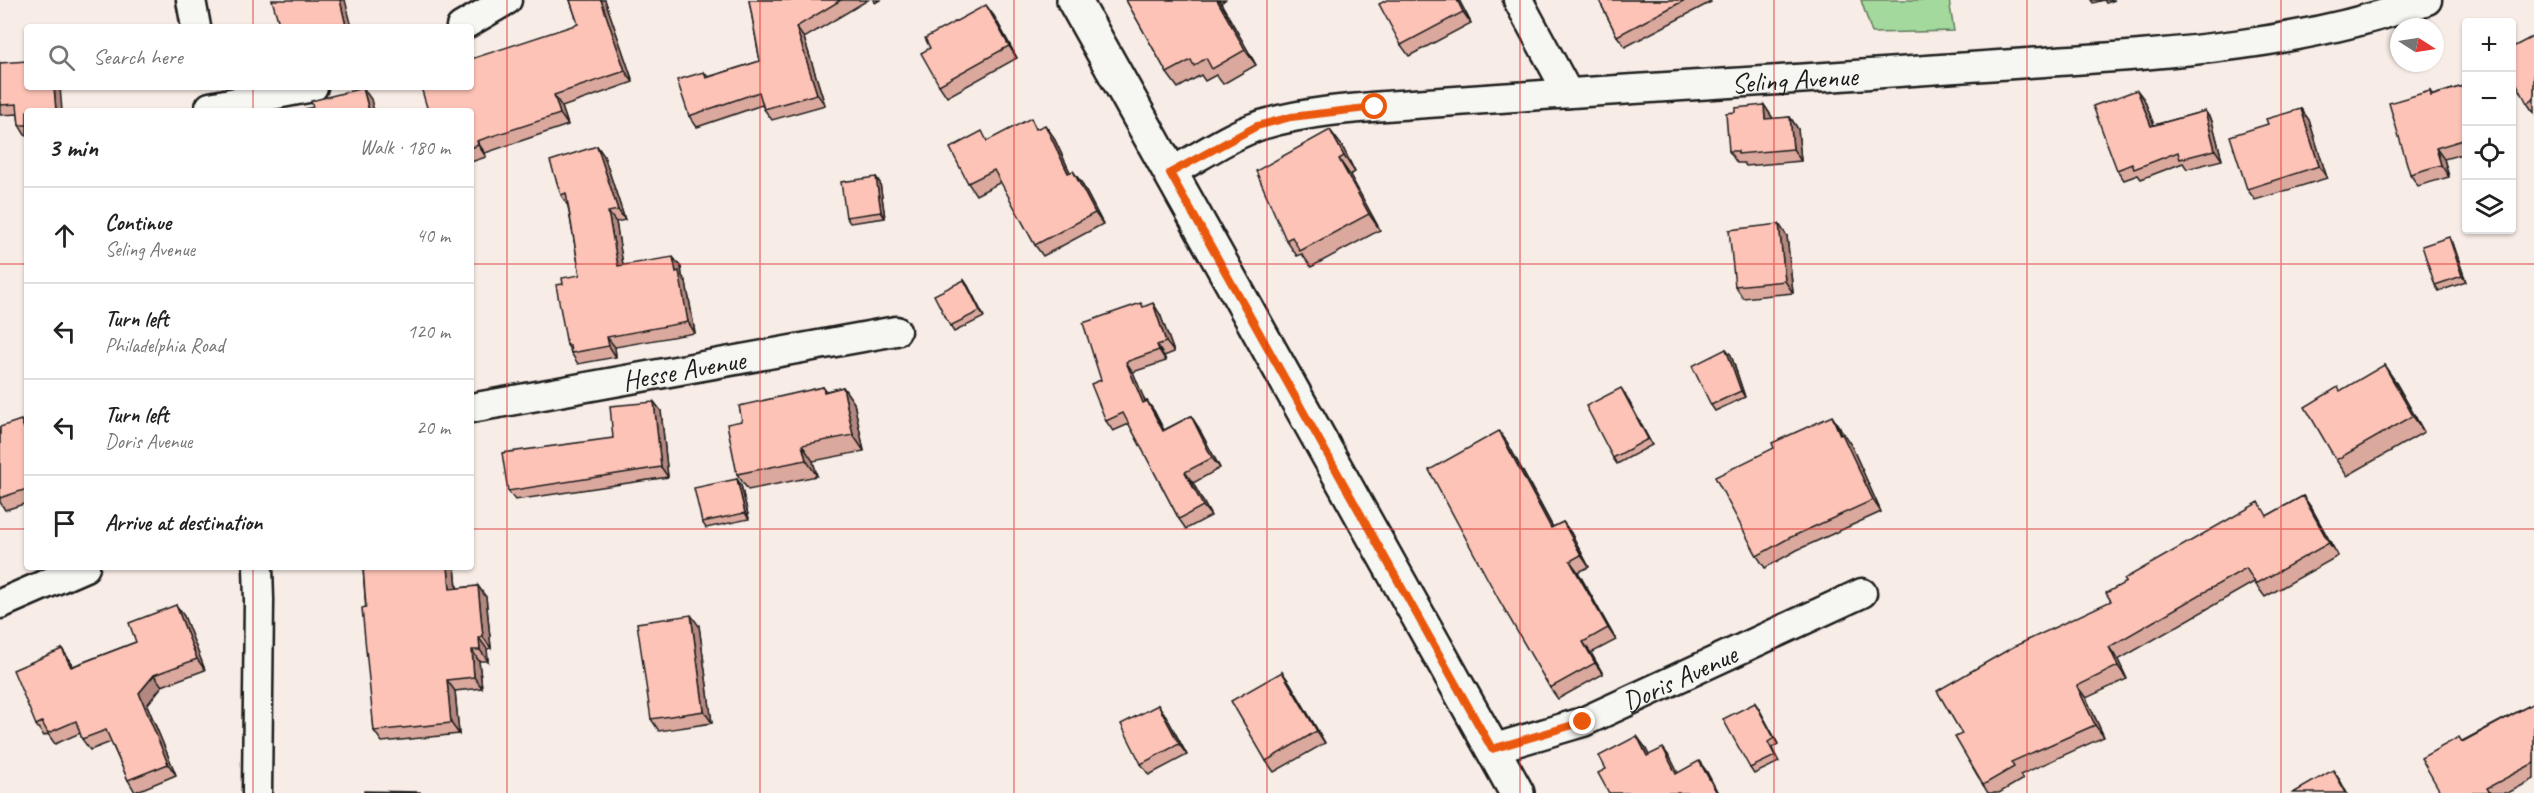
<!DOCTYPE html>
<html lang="en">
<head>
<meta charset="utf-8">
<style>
  body { margin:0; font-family:Caveat,sans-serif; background:#f2f2f2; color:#222 }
  .controls { position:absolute; right:18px; top:18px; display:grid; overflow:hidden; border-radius:6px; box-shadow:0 2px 4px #0004 }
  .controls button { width:54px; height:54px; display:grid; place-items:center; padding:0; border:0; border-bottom:2px solid #e0e0e0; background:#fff; color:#222; font:30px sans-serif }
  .compass { position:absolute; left:2390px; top:18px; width:54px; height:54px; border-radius:50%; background:#fff; box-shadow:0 2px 4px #0004; rotate:102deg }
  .stop { position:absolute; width:18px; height:18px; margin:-14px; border:4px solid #ea580c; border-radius:50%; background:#fff }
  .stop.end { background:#ea580c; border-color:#fff; box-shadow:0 2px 6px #0008 }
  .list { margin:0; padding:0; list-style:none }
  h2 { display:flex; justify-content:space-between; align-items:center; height:78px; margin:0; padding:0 24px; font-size:26px }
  h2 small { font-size:20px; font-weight:400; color:#767676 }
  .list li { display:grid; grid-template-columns:39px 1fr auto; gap:18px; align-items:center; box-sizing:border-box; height:96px; padding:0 24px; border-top:2px solid #e0e0e0 }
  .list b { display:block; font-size:22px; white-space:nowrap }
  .list p { margin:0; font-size:20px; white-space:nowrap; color:#767676 }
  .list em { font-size:20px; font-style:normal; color:#767676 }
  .icon { flex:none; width:33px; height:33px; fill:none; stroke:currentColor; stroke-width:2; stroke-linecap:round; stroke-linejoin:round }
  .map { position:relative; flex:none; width:2534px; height:793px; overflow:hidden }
  .search { position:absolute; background:#fff; box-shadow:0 2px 4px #0004; left:24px; top:24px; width:450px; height:66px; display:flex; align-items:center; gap:15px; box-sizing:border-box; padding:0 21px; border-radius:6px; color:#767676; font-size:22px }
  .panel { position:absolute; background:#fff; box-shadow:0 2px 4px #0004; left:24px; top:108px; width:450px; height:462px; border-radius:6px }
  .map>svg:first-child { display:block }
</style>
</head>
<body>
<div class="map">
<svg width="2534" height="793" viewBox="0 0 2534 793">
  <rect width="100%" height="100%" fill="#f8ece6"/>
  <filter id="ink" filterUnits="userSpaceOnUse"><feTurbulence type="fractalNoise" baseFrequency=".0167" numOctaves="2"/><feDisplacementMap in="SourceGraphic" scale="12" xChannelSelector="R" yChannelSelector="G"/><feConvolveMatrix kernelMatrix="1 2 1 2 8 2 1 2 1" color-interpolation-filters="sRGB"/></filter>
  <g filter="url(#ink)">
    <!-- green -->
    <path fill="#a3d99d" stroke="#607a5c" stroke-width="1.5" d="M 1861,0 L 1949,0 L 1954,31 L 1872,33 Z"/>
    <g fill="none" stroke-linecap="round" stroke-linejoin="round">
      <defs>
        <g id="street">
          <path d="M 191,0 L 196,27"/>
          <path d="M 1518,0 L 1568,93"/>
          <path d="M 461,27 L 507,0"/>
          <path d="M 210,107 L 313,87"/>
          <path id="s1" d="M 1170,173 C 1199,157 1229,136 1261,125 C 1310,110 1362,108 1413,104 C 1471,100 1528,96 1586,92 C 1733,83 1881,74 2028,63 C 2163,54 2298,47 2427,0"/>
          <path id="s2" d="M 471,408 L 896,331"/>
          <path d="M 0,604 L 85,567"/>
          <path id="s3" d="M 1492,749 L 1583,722 L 1862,593"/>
          <path d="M 257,793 L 259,600 L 258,567"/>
        </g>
        <path id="secondary" d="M 1074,0 L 1517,793"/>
      </defs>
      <!-- street casing -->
      <use href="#street" stroke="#1c1c1c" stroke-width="33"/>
      <!-- secondary casing -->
      <use href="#secondary" stroke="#1c1c1c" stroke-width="38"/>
      <!-- street -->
      <use href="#street" stroke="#f6f6f2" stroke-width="28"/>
      <!-- secondary -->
      <use href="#secondary" stroke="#f6f6f2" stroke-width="33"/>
    </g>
    <!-- wall -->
    <g fill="#daa89d" stroke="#1c1c1c" stroke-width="1.5">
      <path d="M 570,0 L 605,0 L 633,82 L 562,107 L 568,125 L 485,153 L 486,157 L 471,162 L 471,111 L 578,24 Z"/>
      <path d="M 749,0 L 868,0 L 804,38 L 825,105 L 772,120 L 764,109 L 762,105 L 697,127 L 689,116 L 704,72 L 708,77 L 760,61 Z"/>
      <path d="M 873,0 L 880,0 L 875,3 Z"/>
      <path d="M 1126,0 L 1225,0 L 1221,3 L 1256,65 L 1223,84 L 1216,75 L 1205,81 L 1201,75 L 1178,88 L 1167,73 Z"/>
      <path d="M 1459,0 L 1471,23 L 1409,56 L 1401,45 Z"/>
      <path d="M 1599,0 L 1709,0 L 1711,2 L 1625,47 L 1617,36 Z"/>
      <path d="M 2091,0 L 2115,0 L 2106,3 L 2104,0 L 2093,3 Z"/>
      <path d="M 994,16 L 1017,58 L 947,97 L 939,85 Z"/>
      <path d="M 2534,36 L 2534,113 L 2527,103 Z"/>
      <path d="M 0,63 L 27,111 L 27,135 L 25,135 L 19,125 L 18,114 L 0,115 Z"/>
      <path d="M 2466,85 L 2466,153 L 2444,159 L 2449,177 L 2418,186 L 2410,174 L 2430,91 L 2433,95 Z"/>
      <path d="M 2144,99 L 2154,125 L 2205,111 L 2212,121 L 2222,160 L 2187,169 L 2183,163 L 2141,179 L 2138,175 L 2124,180 L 2117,170 Z"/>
      <path d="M 1764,105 L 1772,117 L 1772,119 L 1790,117 L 1798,129 L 1801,161 L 1746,166 L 1744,163 L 1737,163 L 1729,151 L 1735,112 Z"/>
      <path d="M 2301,109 L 2309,120 L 2327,178 L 2255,200 L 2247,189 L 2268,124 Z"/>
      <path d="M 1038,128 L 1053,136 L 1070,172 L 1081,182 L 1103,224 L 1043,256 L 1035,245 L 1001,182 L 976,195 L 968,183 L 988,141 Z"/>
      <path d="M 597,146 L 604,156 L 625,220 L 616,222 L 623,265 L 681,267 L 682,276 L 686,282 L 695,333 L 615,347 L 616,357 L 578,364 L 571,353 L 570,350 L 567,345 L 563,284 L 580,275 L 568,206 L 561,195 Z"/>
      <path d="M 1342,146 L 1355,172 L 1350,175 L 1380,230 L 1311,267 L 1302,254 L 1297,256 L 1286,240 Z"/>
      <path d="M 876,177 L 880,183 L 885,218 L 850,223 L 846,217 Z"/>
      <path d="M 1787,236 L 1793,293 L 1743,298 L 1735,286 Z"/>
      <path d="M 2453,243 L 2466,282 L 2439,291 L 2435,285 Z"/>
      <path d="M 964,280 L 968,286 L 984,317 L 954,332 L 950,326 Z"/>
      <path d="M 1144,307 L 1160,314 L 1174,352 L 1164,356 L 1166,361 L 1133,372 L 1145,402 L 1147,401 L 1154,411 L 1164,430 L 1191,416 L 1198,427 L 1220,468 L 1193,483 L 1211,516 L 1186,529 L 1179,519 L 1129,424 L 1113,431 L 1106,421 L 1101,380 Z"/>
      <path d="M 1726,349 L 1731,355 L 1745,397 L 1715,411 L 1711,405 Z"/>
      <path d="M 2384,365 L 2395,381 L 2424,432 L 2347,476 L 2336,460 Z"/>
      <path d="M 823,387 L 826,391 L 843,387 L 854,403 L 864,451 L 813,461 L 817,476 L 748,490 L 737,474 L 742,421 Z"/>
      <path d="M 1625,394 L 1652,445 L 1617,464 L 1613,458 Z"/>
      <path d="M 654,402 L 661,411 L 668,477 L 515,500 L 508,491 L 613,438 Z"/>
      <path d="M 0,427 L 27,428 L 27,503 L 5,510 L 0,502 Z"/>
      <path d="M 1840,427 L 1843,435 L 1851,445 L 1881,512 L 1797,550 L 1765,568 L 1757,556 Z"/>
      <path d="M 1507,442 L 1553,527 L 1563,522 L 1571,533 L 1589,567 L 1578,572 L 1616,640 L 1591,653 L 1603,674 L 1558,699 L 1550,688 Z"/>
      <path d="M 737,479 L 741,485 L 749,519 L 706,528 L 702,522 Z"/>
      <path d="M 2303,496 L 2312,509 L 2338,556 L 2265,597 L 2254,582 L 2118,660 L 2127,679 L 2086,698 L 2104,737 L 2020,775 L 2023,779 L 1999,793 L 1988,793 L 1983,785 L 1962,734 L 2111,601 Z"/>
      <path d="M 363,567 L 455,567 L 457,588 L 478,586 L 486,597 L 491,648 L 487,649 L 488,661 L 479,661 L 482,688 L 455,691 L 459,734 L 382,742 L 374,731 Z"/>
      <path d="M 176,605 L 184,616 L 205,670 L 162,686 L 147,705 L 176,775 L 135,792 L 128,780 L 111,742 L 90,750 L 82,739 L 80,733 L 55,744 L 48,734 L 44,736 L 36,725 L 62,649 L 70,661 L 73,666 L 136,642 Z"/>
      <path d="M 699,626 L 712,723 L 659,731 L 651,719 Z"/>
      <path d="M 1282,672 L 1290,683 L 1325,743 L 1274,772 L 1266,761 Z"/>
      <path d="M 1755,703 L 1759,709 L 1778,744 L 1772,748 L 1779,762 L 1754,774 L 1750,768 Z"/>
      <path d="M 2534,703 L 2534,779 L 2508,793 L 2441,793 L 2462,741 Z"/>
      <path d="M 1158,705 L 1166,716 L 1187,755 L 1149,775 L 1141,764 Z"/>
    </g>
    <!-- shaded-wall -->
    <g fill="#b28880" stroke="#1c1c1c" stroke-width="1.5">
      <path d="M 340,0 L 345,0 L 352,27 L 347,27 L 346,26 Z"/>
      <path d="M 601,0 L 605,0 L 633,82 L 625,71 Z"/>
      <path d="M 1217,0 L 1219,0 L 1256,65 L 1245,50 Z"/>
      <path d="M 1457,0 L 1459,0 L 1471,23 L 1463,12 Z"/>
      <path d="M 986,5 L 994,16 L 1017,58 L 1009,46 Z"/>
      <path d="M 796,27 L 804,38 L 825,105 L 817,94 Z"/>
      <path d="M 54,87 L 60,87 L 62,111 L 56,111 Z"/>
      <path d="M 363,88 L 371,99 L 374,111 L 369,111 Z"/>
      <path d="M 2137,90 L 2144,99 L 2158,136 L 2151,126 Z"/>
      <path d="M 554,95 L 562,107 L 568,125 L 560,114 Z"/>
      <path d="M 1764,105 L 1772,117 L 1773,131 L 1765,119 Z"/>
      <path d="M 2301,109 L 2309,120 L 2327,178 L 2319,166 Z"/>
      <path d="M 2205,111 L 2212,121 L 2222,160 L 2215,150 Z"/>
      <path d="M 1790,117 L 1798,129 L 1801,161 L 1793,149 Z"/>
      <path d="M 1045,125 L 1053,136 L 1076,185 L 1068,173 Z"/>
      <path d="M 1330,130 L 1342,146 L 1355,172 L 1344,156 Z"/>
      <path d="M 477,141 L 485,153 L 486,157 L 478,145 Z"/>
      <path d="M 597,146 L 604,156 L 625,220 L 618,210 Z"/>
      <path d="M 2436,148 L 2444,159 L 2449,177 L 2441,165 Z"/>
      <path d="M 1339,159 L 1350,175 L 1380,230 L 1369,214 Z"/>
      <path d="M 1073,171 L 1081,182 L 1103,224 L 1095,213 Z"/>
      <path d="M 876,177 L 880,183 L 885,218 L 881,212 Z"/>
      <path d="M 608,212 L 616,222 L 625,277 L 618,266 Z"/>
      <path d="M 1779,224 L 1787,236 L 1793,293 L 1785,281 Z"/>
      <path d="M 2449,237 L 2453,243 L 2466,282 L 2462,276 Z"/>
      <path d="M 673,257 L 681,267 L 682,276 L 686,282 L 695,333 L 688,322 L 676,272 Z"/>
      <path d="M 964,280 L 968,286 L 984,317 L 980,311 Z"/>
      <path d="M 1153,303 L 1160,314 L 1174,352 L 1166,342 Z"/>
      <path d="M 607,337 L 615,347 L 616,357 L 609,346 Z"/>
      <path d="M 1157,345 L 1164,356 L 1166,361 L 1159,350 Z"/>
      <path d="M 1726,349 L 1731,355 L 1745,397 L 1741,391 Z"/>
      <path d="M 1126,362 L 1133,372 L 1150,413 L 1143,403 Z"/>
      <path d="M 2384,365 L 2395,381 L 2424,432 L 2413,416 Z"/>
      <path d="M 843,387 L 854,403 L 864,451 L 853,435 Z"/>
      <path d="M 1621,388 L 1625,394 L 1652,445 L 1648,439 Z"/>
      <path d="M 1147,401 L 1154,411 L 1170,442 L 1163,431 Z"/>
      <path d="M 654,402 L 661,411 L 668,477 L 661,467 Z"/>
      <path d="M 1191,416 L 1198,427 L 1220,468 L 1212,458 Z"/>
      <path d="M 1832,416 L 1851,445 L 1881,512 L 1873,500 Z"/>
      <path d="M 21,420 L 27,428 L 27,436 L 26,434 Z"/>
      <path d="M 1499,431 L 1507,442 L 1559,539 L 1551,528 Z"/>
      <path d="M 802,445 L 813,461 L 817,476 L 806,460 Z"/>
      <path d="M 1185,472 L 1193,483 L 1211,516 L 1203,506 Z"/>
      <path d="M 737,479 L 741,485 L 749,519 L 745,513 Z"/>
      <path d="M 2303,496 L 2312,509 L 2338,556 L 2329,543 Z"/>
      <path d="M 1563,522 L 1571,533 L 1589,567 L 1581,555 Z"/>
      <path d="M 1570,561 L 1578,572 L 1616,640 L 1608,628 Z"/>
      <path d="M 448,567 L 455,567 L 458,600 L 450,589 Z"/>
      <path d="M 478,586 L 486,597 L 491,648 L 483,637 Z"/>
      <path d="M 176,605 L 184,616 L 205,670 L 197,659 Z"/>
      <path d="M 691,615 L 699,626 L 712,723 L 704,711 Z"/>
      <path d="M 479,638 L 487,649 L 488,661 L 480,650 Z"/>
      <path d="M 1583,642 L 1591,653 L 1603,674 L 1595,663 Z"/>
      <path d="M 2109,647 L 2118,660 L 2127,679 L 2118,666 Z"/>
      <path d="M 62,649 L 70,661 L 78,679 L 71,667 Z"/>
      <path d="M 472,650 L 479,661 L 482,688 L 474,677 Z"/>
      <path d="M 1282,672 L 1290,683 L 1325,743 L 1317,731 Z"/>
      <path d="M 154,675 L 162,686 L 147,705 L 176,775 L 168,764 L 139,693 Z"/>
      <path d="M 447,680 L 455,691 L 459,734 L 451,723 Z"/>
      <path d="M 2077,686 L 2086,698 L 2104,737 L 2095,725 Z"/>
      <path d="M 1755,703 L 1759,709 L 1778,744 L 1774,738 Z"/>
      <path d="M 1158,705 L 1166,716 L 1187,755 L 1179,744 Z"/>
      <path d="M 1637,736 L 1645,747 L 1655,767 L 1647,756 Z"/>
      <path d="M 1663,748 L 1671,759 L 1684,785 L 1676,774 Z"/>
      <path d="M 1699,761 L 1707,772 L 1718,793 L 1717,793 Z"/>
      <path d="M 2333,770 L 2341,782 L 2347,793 L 2346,793 Z"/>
    </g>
    <!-- building -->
    <g fill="#fec3b7" stroke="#1c1c1c" stroke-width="1.5">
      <path d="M 272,0 L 340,0 L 346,26 L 343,27 L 280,27 Z"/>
      <path d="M 570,0 L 601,0 L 625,71 L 554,95 L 560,114 L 477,141 L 478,145 L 471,148 L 471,111 L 428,111 L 421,87 L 471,87 L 471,59 L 578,24 Z"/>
      <path d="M 749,0 L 841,0 L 796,27 L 817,94 L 764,109 L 759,92 L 689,116 L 677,80 L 704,72 L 706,78 L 760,61 Z"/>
      <path d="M 1126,0 L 1217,0 L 1245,50 L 1212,69 L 1206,58 L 1194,66 L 1191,60 L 1167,73 Z"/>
      <path d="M 1387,0 L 1457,0 L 1463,12 L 1401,45 L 1379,4 Z"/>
      <path d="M 1599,0 L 1685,0 L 1617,36 Z"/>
      <path d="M 986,5 L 1009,46 L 939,85 L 921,53 L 930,48 L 925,38 Z"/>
      <path d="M 2534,36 L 2534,99 L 2527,103 L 2511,73 L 2511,48 Z"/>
      <path d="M 27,61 L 27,87 L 54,87 L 56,111 L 27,111 L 27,125 L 19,125 L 17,104 L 0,105 L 0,63 Z"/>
      <path d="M 2466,85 L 2466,139 L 2436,148 L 2441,165 L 2410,174 L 2389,103 L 2430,91 L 2431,96 Z"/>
      <path d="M 363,88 L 369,111 L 306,111 L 305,109 L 313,107 L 311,101 Z"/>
      <path d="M 2137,90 L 2151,126 L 2205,111 L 2215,150 L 2180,159 L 2178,152 L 2134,169 L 2132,164 L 2117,170 L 2093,106 Z"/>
      <path d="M 1764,105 L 1765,119 L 1790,117 L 1793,149 L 1738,154 L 1738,151 L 1729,151 L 1726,113 L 1735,112 L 1735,108 Z"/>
      <path d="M 2301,109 L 2319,166 L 2247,189 L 2230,136 L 2268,124 L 2266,119 Z"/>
      <path d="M 1031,118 L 1036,129 L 1045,125 L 1068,173 L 1073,171 L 1095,213 L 1035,245 L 994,170 L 968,183 L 950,148 L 982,131 L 987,141 Z"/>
      <path d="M 1330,130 L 1344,156 L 1339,159 L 1369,214 L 1300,251 L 1292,237 L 1286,240 L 1256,171 Z"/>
      <path d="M 597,146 L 618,210 L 608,212 L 618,266 L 673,257 L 676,272 L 679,271 L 688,322 L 607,337 L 609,346 L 571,353 L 570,345 L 567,345 L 556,285 L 563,284 L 562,278 L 580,275 L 566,193 L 561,195 L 550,161 Z"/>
      <path d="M 876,177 L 881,212 L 846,217 L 841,182 Z"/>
      <path d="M 1779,224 L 1785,281 L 1735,286 L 1729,230 Z"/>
      <path d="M 2449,237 L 2462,276 L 2435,285 L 2422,246 Z"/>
      <path d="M 964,280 L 980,311 L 950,326 L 934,295 Z"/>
      <path d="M 1141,303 L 1143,307 L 1153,303 L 1166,342 L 1157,345 L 1159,350 L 1126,362 L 1143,403 L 1147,401 L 1163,431 L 1191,416 L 1212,458 L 1185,472 L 1203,506 L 1179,519 L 1123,413 L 1106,421 L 1091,384 L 1101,380 L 1083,323 Z"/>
      <path d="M 1726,349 L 1741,391 L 1711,405 L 1692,366 Z"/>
      <path d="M 2384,365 L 2413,416 L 2336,460 L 2305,407 L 2338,387 L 2340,391 Z"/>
      <path d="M 823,387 L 824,392 L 843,387 L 853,435 L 802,445 L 806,460 L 737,474 L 727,424 L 742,421 L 739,406 Z"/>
      <path d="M 1621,388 L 1648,439 L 1613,458 L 1586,406 Z"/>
      <path d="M 654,402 L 661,467 L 508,491 L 502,453 L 613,438 L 610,406 Z"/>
      <path d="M 1832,416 L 1840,435 L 1842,434 L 1873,500 L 1789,538 L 1757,556 L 1715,477 L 1774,448 L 1772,443 Z"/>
      <path d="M 21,420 L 26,434 L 27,434 L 27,489 L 0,498 L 0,427 Z"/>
      <path d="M 1499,431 L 1551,528 L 1563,522 L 1581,555 L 1570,561 L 1608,628 L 1583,642 L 1595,663 L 1550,688 L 1499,600 L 1429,470 Z"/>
      <path d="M 737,479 L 745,513 L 702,522 L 694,488 Z"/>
      <path d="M 2303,496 L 2329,543 L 2256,584 L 2246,568 L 2109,647 L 2118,666 L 2077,686 L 2095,725 L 2011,762 L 2014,767 L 1983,785 L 1955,737 L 1962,734 L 1937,691 L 2013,647 L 2111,601 L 2106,593 L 2126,582 L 2124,579 L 2259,502 L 2267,516 Z"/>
      <path d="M 363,567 L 448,567 L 450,589 L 478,586 L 483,637 L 479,638 L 480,650 L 472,650 L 474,677 L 447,680 L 451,723 L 374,731 L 362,608 L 366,607 Z"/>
      <path d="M 176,605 L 197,659 L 154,675 L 139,693 L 168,764 L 128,780 L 106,730 L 82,739 L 76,721 L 48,733 L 42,722 L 36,725 L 13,670 L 62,649 L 71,667 L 136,642 L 129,623 Z"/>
      <path d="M 691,615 L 704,711 L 651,719 L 637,623 Z"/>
      <path d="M 1282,672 L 1317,731 L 1266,761 L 1231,701 Z"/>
      <path d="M 1755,703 L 1774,738 L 1768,742 L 1775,756 L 1750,768 L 1723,719 Z"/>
      <path d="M 2534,703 L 2534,763 L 2487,788 L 2490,793 L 2441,793 L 2421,758 L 2459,737 L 2462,742 Z"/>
      <path d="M 1158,705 L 1179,744 L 1141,764 L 1121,724 Z"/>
      <path d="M 1637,736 L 1647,756 L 1663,748 L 1676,774 L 1699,761 L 1717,793 L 1609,793 L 1598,773 L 1606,769 L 1599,756 Z"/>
      <path d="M 2333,770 L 2346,793 L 2293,793 Z"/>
      <path d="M 364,791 L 420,792 L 420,793 L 364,793 Z"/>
    </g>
  </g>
  <g fill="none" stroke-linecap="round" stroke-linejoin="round" filter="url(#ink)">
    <!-- route -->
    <path stroke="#ea580c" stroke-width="8" d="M 1375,107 L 1291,117 L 1257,126 L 1170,173 L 1492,749 L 1583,722"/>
  </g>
  <!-- grid -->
  <path fill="none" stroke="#d62828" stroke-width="1.5" stroke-opacity="0.55" d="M 253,0 L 253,27M 507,0 L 507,793M 760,0 L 760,793M 1014,0 L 1014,793M 1267,0 L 1267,793M 1520,0 L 1520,793M 1774,0 L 1774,793M 2027,0 L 2027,793M 2281,0 L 2281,793M 253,87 L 253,111M 0,264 L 27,264M 471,264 L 2534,264M 0,529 L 27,529M 471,529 L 2534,529M 253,567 L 253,793"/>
  <g text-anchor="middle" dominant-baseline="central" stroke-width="4.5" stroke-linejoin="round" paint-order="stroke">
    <!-- street labels -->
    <g font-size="28" fill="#1c1c1c" stroke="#f6f6f2">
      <text stroke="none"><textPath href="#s1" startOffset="639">Seling Avenue</textPath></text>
      <text stroke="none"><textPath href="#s2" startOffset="216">Hesse Avenue</textPath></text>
      <text stroke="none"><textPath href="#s3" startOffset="201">Doris Avenue</textPath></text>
    </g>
  </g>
</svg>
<div class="controls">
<button>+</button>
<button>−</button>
<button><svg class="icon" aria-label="locate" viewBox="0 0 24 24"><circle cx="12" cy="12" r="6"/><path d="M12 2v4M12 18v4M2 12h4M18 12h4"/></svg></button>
<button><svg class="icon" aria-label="layers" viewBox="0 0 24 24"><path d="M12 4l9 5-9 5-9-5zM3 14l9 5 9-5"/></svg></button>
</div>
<svg class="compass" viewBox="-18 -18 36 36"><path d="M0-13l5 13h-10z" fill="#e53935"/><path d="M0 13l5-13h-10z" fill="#767676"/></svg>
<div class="stop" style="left:1375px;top:107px"></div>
<div class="stop end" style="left:1583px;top:722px"></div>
<div class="search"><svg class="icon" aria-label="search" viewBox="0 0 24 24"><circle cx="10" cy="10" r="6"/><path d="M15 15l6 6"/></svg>Search here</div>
<section class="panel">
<h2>3 min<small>Walk · 180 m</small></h2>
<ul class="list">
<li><svg class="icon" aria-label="ahead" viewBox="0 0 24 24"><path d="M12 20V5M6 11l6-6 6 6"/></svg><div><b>Continue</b><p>Seling Avenue</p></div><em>40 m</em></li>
<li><svg class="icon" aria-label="left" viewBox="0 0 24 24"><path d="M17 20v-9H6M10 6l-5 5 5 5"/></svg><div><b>Turn left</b><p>Philadelphia Road</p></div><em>120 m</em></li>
<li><svg class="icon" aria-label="left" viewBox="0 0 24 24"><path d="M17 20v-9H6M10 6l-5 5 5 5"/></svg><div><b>Turn left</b><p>Doris Avenue</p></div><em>20 m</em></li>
<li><svg class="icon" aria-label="arrive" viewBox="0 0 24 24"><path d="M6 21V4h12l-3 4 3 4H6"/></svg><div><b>Arrive at destination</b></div></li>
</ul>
</section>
</div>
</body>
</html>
